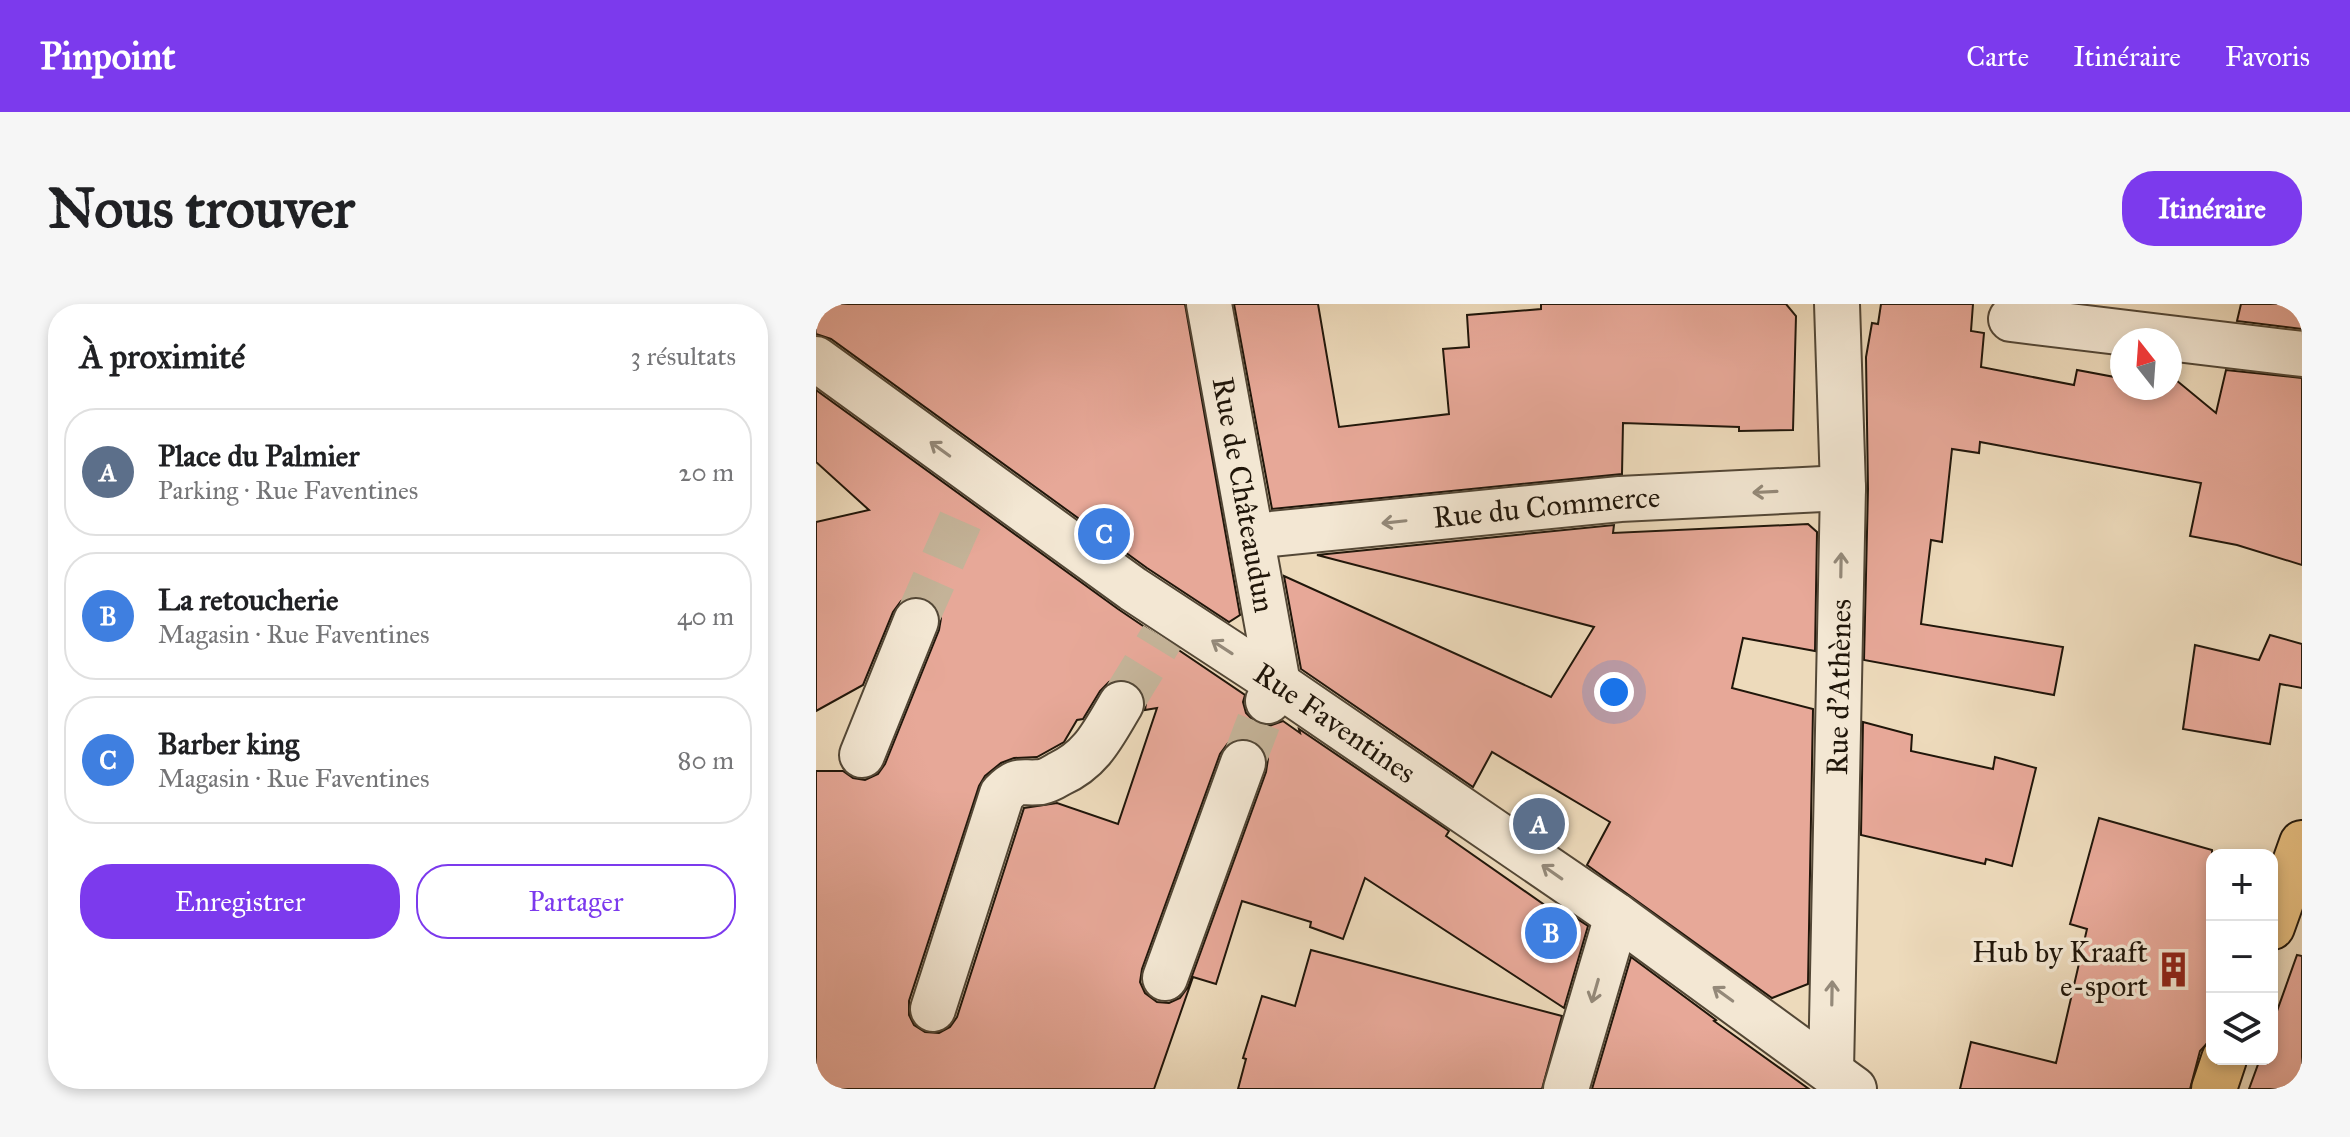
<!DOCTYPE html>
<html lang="fr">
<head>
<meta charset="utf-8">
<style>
  body { margin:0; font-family:"IM FELL Great Primer",serif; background:#f6f6f6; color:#202124 }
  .controls { position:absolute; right:24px; bottom:24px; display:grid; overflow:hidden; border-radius:16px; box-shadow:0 4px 12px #0003 }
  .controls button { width:72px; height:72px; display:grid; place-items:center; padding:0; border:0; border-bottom:2px solid #e0e0e0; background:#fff; color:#202124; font:40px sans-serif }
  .compass { position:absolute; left:1294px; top:24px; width:72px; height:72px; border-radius:50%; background:#fff; box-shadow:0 4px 12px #0003; rotate:343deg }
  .you { position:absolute; left:798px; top:388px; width:28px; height:28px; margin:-20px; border:6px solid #fff; border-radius:50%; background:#1a73e8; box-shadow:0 0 0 12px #1a73e833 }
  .badge { display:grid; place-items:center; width:52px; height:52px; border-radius:50%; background:#7c3aed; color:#fff; font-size:26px; font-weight:700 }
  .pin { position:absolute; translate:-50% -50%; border:4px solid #fff; box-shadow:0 2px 8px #0006 }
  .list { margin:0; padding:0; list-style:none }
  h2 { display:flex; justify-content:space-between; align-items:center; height:104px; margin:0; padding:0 32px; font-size:34px }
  h2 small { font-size:26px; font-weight:400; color:#757577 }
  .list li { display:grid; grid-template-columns:52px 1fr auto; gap:24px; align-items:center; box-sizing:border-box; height:128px; margin:0 16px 16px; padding:0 16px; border:2px solid #e0e0e0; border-radius:32px }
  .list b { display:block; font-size:30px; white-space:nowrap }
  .list p { margin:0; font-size:26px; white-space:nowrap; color:#757577 }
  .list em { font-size:26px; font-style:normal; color:#757577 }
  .actions { display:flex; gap:16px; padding:24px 32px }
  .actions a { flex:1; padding:18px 0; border:2px solid #7c3aed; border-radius:32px; text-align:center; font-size:28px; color:#7c3aed }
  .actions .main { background:#7c3aed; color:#fff }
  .icon { flex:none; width:44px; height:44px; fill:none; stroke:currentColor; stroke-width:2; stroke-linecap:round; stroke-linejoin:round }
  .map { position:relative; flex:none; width:1486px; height:785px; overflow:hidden; border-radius:32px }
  header { display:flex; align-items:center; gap:48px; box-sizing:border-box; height:112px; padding:0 40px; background:#7c3aed; color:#fff }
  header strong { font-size:38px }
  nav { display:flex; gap:44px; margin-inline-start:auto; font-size:28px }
  .intro { display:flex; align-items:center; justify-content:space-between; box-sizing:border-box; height:192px; padding:0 48px }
  h1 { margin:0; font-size:56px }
  .button { padding:20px 36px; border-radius:32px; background:#7c3aed; color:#fff; font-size:28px; font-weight:700 }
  main { display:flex; gap:48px; padding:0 48px }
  aside { flex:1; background:#fff; border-radius:32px; box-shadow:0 4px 12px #0003 }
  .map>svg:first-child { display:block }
</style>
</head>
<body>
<header>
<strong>Pinpoint</strong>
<nav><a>Carte</a><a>Itinéraire</a><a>Favoris</a></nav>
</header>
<div class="intro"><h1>Nous trouver</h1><a class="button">Itinéraire</a></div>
<main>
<aside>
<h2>À proximité<small>3 résultats</small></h2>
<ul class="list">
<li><span class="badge" style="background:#5c6f8a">A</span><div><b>Place du Palmier</b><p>Parking · Rue Faventines</p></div><em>20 m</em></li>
<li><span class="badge" style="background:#3f7fe0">B</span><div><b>La retoucherie</b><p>Magasin · Rue Faventines</p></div><em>40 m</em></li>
<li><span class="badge" style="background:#3f7fe0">C</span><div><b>Barber king</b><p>Magasin · Rue Faventines</p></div><em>80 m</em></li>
</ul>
<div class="actions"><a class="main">Enregistrer</a><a>Partager</a></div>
</aside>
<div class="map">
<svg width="1486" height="785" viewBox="0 0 1486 785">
  <rect width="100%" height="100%" fill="#eddabb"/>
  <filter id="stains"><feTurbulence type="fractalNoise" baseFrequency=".0025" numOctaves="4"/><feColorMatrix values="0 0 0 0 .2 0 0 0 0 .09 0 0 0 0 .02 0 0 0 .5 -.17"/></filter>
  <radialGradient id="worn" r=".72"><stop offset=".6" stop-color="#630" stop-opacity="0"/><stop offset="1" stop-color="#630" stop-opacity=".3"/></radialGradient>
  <!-- building -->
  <g fill="#e7a898" stroke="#20160a" stroke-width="2" fill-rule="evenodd">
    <path d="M 0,0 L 369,0 L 424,311 L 413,318 L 331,264 L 15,35 L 0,30 Z"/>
    <path d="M 418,0 L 502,0 L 523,123 L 633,110 L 627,45 L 653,43 L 651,11 L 725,5 L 725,0 L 970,0 L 980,12 L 977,126 L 923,127 L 923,123 L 807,119 L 806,170 L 456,205 Z"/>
    <path d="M 1065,0 L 1157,0 L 1155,27 L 1168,29 L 1165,63 L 1258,81 L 1261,66 L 1304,74 L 1306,66 L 1306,84 L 1354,84 L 1354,71 L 1400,109 L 1410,66 L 1486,74 L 1486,261 L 1421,241 L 1374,232 L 1385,179 L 1164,138 L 1163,149 L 1136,145 L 1126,238 L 1115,236 L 1105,320 L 1247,343 L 1238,391 L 1048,356 L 1052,185 L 1050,53 L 1056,19 L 1062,20 Z"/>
    <path d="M 1425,0 L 1486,0 L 1486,25 L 1421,17 Z"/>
    <path d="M 0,86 L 302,305 L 429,391 L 427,398 L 430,409 L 439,418 L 453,422 L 467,417 L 484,429 L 483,425 L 633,527 L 630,532 L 743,611 L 746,605 L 772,622 L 748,704 L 549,574 L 527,635 L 494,623 L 495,618 L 426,597 L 400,680 L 377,673 L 338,785 L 0,785 L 0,467 L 27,467 L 37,474 L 49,476 L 62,470 L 69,460 L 123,326 L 125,314 L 120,302 L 110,294 L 97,292 L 85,297 L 77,308 L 47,381 L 0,407 L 0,218 L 53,206 L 0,158 ZM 304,375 L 317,378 L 326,387 L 330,399 L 329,406 L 341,404 L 302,520 L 241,499 L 208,504 L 141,713 L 134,723 L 123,729 L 109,728 L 98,721 L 93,711 L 93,697 L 163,482 L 169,472 L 185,459 L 198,454 L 221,453 L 248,438 L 261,416 L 267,415 L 284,387 L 293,378 ZM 423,434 L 436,436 L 447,444 L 452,455 L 450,468 L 372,683 L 364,694 L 353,699 L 341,698 L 329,689 L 324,678 L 326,665 L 404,450 L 412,439 Z"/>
    <path d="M 992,220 L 1001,228 L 999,347 L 927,334 L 916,384 L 997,405 L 992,680 L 956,694 L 771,561 L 794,518 L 676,448 L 657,483 L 485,365 L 468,272 L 735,393 L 778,323 L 501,251 L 798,221 L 797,229 Z"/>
    <path d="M 1454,331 L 1486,340 L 1486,384 L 1464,380 L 1454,440 L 1367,425 L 1379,341 L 1443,356 Z"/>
    <path d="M 1047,418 L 1096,431 L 1095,447 L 1177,465 L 1179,453 L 1220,464 L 1196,562 L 1170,555 L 1169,560 L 1045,531 Z"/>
    <path d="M 1283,514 L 1396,546 L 1396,734 L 1384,747 L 1374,785 L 1144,785 L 1155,738 L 1240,759 L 1271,625 L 1254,620 Z"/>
    <path d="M 495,646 L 746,712 L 726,785 L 422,785 L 430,755 L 427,754 L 446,692 L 479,702 Z"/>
    <path d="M 1481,651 L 1486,652 L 1486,785 L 1433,785 L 1444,755 L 1456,755 L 1456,721 Z"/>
    <path d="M 815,653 L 900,716 L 898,717 L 993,785 L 776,785 Z"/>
  </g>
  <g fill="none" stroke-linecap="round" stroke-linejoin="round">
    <!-- minor-tunnel -->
    <g stroke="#c4b398" stroke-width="44" stroke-dasharray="44 22" stroke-linecap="butt">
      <path d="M 100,317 L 152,199"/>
      <path d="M 305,400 L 346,333"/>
      <path d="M 427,459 L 448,404"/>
    </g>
    <defs>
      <g id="minor">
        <path id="s1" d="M 393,0 L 462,380 L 452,397"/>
        <path d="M 1195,15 L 1486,50"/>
        <path id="s2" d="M 0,55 L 317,285 L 462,380 L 801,612 L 1038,785"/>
        <path id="s3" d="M 436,232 L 804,195 L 1027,184"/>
        <path d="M 46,451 L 100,317"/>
        <path d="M 349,674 L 427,459"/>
        <path d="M 117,705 L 186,490 C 203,473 204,480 225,478 C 231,477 238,473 243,470 C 276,455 287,430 305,400"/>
        <path id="s4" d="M 1015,767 L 1027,184 L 1021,0"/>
        <path d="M 750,785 L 801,612"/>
      </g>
      <g id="major">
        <path d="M 1456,623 L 1486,539"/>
        <path d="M 1398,785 L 1408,755"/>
      </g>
    </defs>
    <!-- minor casing -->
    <use href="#minor" stroke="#534736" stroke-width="48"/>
    <!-- major casing -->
    <use href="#major" stroke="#20160a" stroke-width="48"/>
    <!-- minor -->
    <use href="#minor" stroke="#f3e7d3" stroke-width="44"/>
    <!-- major -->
    <use href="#major" stroke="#e6bd7e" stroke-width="44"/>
  </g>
  <!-- one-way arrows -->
  <defs><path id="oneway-shaft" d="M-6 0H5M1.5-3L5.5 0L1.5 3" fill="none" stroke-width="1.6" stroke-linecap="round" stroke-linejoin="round" transform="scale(2)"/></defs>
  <g stroke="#948979">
    <use href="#oneway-shaft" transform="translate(124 145) rotate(-144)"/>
    <use href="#oneway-shaft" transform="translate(949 188) rotate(177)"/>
    <use href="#oneway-shaft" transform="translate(578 218) rotate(174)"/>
    <use href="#oneway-shaft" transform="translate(1025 261) rotate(-89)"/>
    <use href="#oneway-shaft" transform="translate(406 343) rotate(-147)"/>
    <use href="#oneway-shaft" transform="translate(736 568) rotate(-145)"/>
    <use href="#oneway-shaft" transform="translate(779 687) rotate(106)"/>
    <use href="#oneway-shaft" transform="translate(1016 689) rotate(-89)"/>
    <use href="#oneway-shaft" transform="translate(907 690) rotate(-144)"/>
  </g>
  <!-- icons -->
  <defs>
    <symbol id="building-bare" viewBox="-9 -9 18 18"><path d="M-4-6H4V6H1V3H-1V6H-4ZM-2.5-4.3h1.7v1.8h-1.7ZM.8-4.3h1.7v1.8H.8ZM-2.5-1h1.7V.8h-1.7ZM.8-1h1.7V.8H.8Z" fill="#8f2418" stroke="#f3e7d3" stroke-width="2.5" paint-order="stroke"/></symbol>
  </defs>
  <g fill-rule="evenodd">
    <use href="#building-bare" x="1332" y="640" width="51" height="51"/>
  </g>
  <g text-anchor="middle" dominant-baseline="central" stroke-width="7" stroke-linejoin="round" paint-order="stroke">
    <!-- street labels -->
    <g font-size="30" fill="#20160a" stroke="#f3e7d3">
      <text stroke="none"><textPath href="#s1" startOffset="194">Rue de Châteaudun</textPath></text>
      <text stroke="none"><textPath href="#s3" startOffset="296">Rue du Commerce</textPath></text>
      <text stroke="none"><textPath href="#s4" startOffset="384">Rue d'Athènes</textPath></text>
      <text stroke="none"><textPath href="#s2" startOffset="634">Rue Faventines</textPath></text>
    </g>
    <!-- poi labels -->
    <g font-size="30" fill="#20160a" stroke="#f3e7d3" text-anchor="end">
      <text x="1332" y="648">Hub by Kraaft<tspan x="1332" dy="34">e-sport</tspan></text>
    </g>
  </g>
  <rect width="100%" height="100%" filter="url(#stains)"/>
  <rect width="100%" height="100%" fill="url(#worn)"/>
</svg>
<div class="controls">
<button>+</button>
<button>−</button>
<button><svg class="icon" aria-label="layers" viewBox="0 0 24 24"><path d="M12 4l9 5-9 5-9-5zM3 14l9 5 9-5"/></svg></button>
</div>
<svg class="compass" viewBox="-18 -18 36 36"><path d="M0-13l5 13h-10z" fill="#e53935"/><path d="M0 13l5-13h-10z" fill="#757577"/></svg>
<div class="you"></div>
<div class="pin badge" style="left:723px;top:520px;background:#5c6f8a">A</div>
<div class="pin badge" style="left:735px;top:629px;background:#3f7fe0">B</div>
<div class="pin badge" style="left:288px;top:230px;background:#3f7fe0">C</div>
</div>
</main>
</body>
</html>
